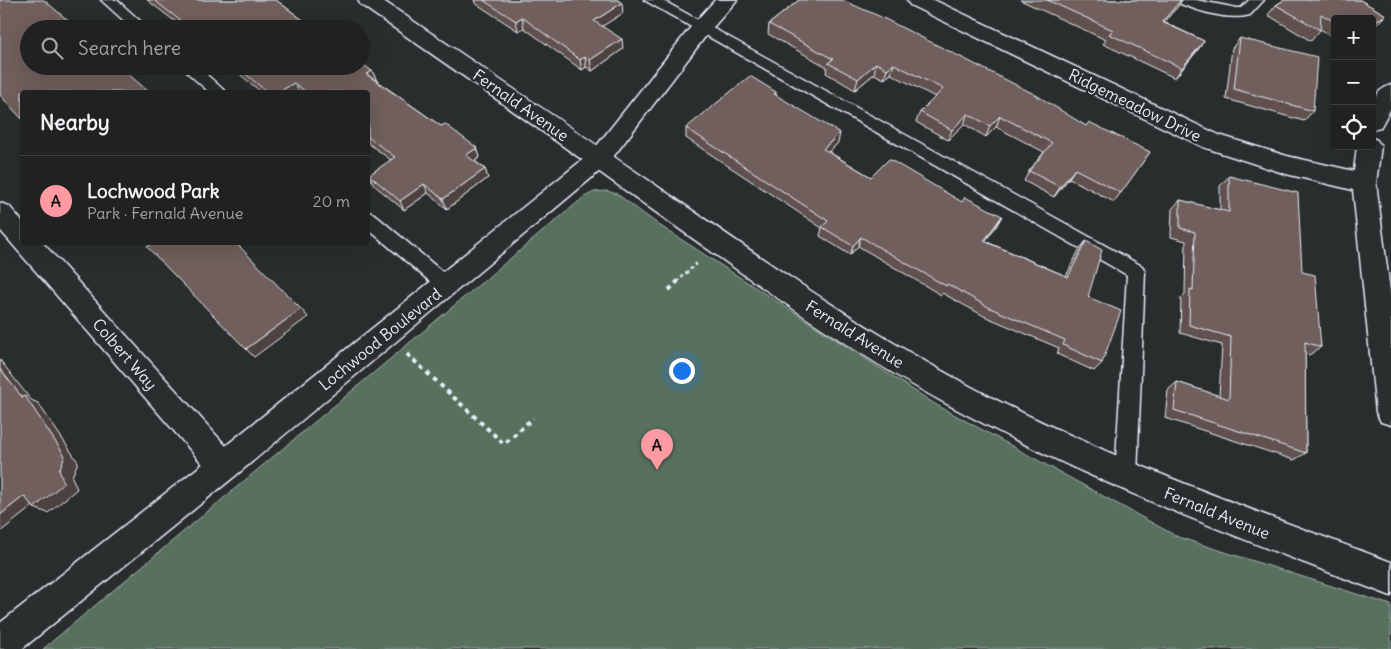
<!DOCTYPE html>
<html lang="en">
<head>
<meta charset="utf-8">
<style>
  body { margin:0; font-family:Delius,sans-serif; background:#2d2f2f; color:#f1f3f6 }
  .controls { position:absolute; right:15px; top:15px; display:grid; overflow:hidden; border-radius:5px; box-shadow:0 5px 20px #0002 }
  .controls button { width:45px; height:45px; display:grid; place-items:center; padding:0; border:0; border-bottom:1px solid #3d3f40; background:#202222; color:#f1f3f6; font:25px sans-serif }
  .you { position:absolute; left:681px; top:370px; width:18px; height:18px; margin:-12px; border:4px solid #fff; border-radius:50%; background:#1a73e8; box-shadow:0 0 0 8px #1a73e833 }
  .badge { display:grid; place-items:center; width:32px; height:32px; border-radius:50%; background:#ff9aa2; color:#111; font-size:16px; font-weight:700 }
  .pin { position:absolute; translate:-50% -41px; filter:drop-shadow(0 1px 2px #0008) }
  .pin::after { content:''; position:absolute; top:26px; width:18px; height:15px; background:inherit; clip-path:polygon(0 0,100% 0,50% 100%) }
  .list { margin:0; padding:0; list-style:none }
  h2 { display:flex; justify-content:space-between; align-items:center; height:65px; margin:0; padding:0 20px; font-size:21px }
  h2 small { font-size:16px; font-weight:400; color:#a2a4a5 }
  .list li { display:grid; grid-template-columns:32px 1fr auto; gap:15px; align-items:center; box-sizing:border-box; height:90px; padding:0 20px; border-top:1px solid #3d3f40 }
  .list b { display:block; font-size:19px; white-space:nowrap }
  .list p { margin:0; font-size:16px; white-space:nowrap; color:#a2a4a5 }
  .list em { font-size:16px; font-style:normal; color:#a2a4a5 }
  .icon { flex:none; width:28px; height:28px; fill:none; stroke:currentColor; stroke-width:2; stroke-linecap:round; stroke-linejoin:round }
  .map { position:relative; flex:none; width:1391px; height:649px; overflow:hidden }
  .search { position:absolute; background:#202222; box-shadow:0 5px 20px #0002; left:20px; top:20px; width:350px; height:55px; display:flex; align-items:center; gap:12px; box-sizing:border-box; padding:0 18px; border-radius:28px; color:#a2a4a5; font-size:19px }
  .panel { position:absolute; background:#202222; box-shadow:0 5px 20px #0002; left:20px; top:90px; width:350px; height:155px; border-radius:5px }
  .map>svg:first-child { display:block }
</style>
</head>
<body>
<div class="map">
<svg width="1391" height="649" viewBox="0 0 1391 649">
  <rect width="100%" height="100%" fill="#2a2d2e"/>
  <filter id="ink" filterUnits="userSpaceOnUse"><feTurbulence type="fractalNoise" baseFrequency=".02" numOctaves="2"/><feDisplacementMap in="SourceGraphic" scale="10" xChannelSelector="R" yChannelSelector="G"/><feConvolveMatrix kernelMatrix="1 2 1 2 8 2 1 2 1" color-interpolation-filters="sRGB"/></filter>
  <g filter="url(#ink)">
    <!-- green -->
    <path fill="#58715e" stroke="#a0b1ab" d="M 607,191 L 617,194 L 659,225 L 935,404 L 1178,537 L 1391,605 L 1391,649 L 43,649 L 584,197 L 594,192 Z"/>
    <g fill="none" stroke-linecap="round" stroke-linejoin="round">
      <defs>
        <g id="lane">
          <path d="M 101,0 L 117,0 L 149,29 L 133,29 Z"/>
          <path d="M 644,0 L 662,0 L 1142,266 L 1145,271 L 1137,476 L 1133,483 L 1126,486 L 1119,483 L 1115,476 L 1127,275 Z"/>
          <path d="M 1176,0 L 1196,0 L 1237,8 L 1241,8 L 1249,0 L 1264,0 L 1250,15 C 1227,21 1199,11 1178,3 Z"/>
          <path d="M 180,66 L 197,66 L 226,92 L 209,92 Z"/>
          <path d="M 368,212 L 374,214 L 452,280 L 455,285 L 452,290 L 446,293 L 440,290 L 368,229 Z"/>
        </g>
        <g id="street">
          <path d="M 358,0 L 382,0 C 477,64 572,128 667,193 C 768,263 868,333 977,390 C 1110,459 1251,510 1391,562 L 1391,596 C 1244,540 1095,484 956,409 C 848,351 750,279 650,208 C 554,139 458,72 361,5 Z"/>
          <path d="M 907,0 L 934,0 L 1219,135 L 1287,156 L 1354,171 L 1357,146 L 1372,146 L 1372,138 L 1377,140 L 1381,146 L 1376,183 L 1391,298 L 1391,425 L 1381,422 L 1376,412 L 1353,190 L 1286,174 L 1203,147 L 910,5 Z"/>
          <path d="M 1391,85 L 1391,108 L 1380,128 L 1372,130 C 1372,111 1369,92 1391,85 Z"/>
          <path d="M 0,203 L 9,206 L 22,221 L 22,242 L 42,242 L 235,456 L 239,466 L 235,476 L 224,481 L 213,476 L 0,230 Z"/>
        </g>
        <path id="secondary" d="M 715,0 L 737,0 L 708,33 L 607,165 L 235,476 L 22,649 L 0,649 L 0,623 L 213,456 L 591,153 L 694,23 Z"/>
      </defs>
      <!-- lane casing -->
      <use href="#lane" stroke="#e8f1f8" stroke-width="3"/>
      <!-- street casing -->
      <use href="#street" stroke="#e8f1f8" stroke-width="3"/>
      <!-- secondary casing -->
      <use href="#secondary" stroke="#e8f1f8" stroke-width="3"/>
      <!-- path-far1 -->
      <path stroke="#e8f1f8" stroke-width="2.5" stroke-dasharray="3 3" stroke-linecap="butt" d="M 677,282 L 697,263"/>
      <!-- path -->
      <g stroke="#e8f1f8" stroke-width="4" stroke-dasharray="4.5 4.5" stroke-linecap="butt">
        <path d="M 669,290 L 678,281"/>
        <path d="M 407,354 L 504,444 L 533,418"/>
      </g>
      <!-- lane -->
      <use href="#lane" fill="#2a2d2e" fill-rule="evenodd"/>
      <!-- street -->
      <use href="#street" fill="#2a2d2e" fill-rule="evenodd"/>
      <!-- secondary -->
      <use href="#secondary" fill="#2a2d2e" fill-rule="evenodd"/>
    </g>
    <!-- wall -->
    <g fill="#60514f" stroke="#e8f1f8">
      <path d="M 147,0 L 276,0 L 315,29 L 185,29 Z"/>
      <path d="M 474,0 L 618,0 L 623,13 L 602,26 L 623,49 L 592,71 L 586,67 L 582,70 L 524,28 L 518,31 L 475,3 Z"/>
      <path d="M 799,0 L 1086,126 L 1150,152 L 1114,202 L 1069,178 L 1054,197 L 1024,181 L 1029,171 L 1044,152 L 996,127 L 986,137 L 964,124 L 948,140 L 916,122 L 920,112 L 935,97 L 891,74 L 884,79 L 874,74 L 855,90 L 826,73 L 827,67 L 768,34 L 769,24 Z"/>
      <path d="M 1020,0 L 1182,0 L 1179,5 L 1164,22 L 1204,41 L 1197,51 L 1175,78 L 1103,44 L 1106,40 Z"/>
      <path d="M 1284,0 L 1360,0 L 1386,15 L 1376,25 L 1372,28 L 1372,19 L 1335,19 L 1335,38 L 1320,29 L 1320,30 L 1311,41 L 1268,15 L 1276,5 Z"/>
      <path d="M 1240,38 L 1313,111 L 1304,121 L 1226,99 L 1232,48 Z"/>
      <path d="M 230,66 L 361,66 L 372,71 L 377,81 L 441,126 L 477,148 L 480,157 L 475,161 L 485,169 L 488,178 L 447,209 L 428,193 L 404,210 L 374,185 L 369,175 L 391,160 L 368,143 L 368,92 L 261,92 Z"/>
      <path d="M 776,92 L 776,95 L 838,143 L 829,152 L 871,177 L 997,225 L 985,241 L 1066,276 L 1079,250 L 1086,241 L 1088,297 L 1102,363 L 1094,371 L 1057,354 L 1059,348 L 984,316 L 942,293 L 941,295 L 858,246 L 850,255 L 820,236 L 822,228 L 686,138 L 686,128 Z"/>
      <path d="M 1229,176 L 1302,272 L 1321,347 L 1309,355 L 1305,353 L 1306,453 L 1294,460 L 1165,418 L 1168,390 L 1177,382 L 1219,396 L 1222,345 L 1180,333 L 1181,298 L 1185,294 L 1186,241 L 1171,237 L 1172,209 L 1180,200 L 1220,210 L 1220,186 Z"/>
    </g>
    <!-- shaded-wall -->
    <g fill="#4e4240" stroke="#e8f1f8">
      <path d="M 1181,0 L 1182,0 L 1179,5 L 1155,32 L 1162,22 Z"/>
      <path d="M 622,3 L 623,13 L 595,31 L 594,21 Z"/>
      <path d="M 1386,15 L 1376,25 L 1372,28 L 1372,23 Z"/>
      <path d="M 522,17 L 524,28 L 518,31 L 516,21 Z"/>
      <path d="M 622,39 L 623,49 L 592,71 L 590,60 Z"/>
      <path d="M 1204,41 L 1197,51 L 1175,78 L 1182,68 Z"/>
      <path d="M 585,57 L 586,67 L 582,70 L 580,60 Z"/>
      <path d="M 876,63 L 874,74 L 855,90 L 858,79 Z"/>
      <path d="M 894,64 L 891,74 L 884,79 L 887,69 Z"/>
      <path d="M 372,71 L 377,81 L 366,74 Z"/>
      <path d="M 294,83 L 299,92 L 279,92 Z"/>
      <path d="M 968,114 L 964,124 L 948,140 L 952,130 Z"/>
      <path d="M 1000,116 L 996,127 L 986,137 L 990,126 Z"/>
      <path d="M 840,133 L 838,143 L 821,159 L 823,149 Z"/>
      <path d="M 477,148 L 480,157 L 470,165 L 466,155 Z"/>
      <path d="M 485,169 L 488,178 L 447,209 L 443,199 Z"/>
      <path d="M 1075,169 L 1069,178 L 1054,197 L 1060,187 Z"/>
      <path d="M 424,184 L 428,193 L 404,210 L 400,201 Z"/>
      <path d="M 1002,216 L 997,225 L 979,250 L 984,241 Z"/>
      <path d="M 861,237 L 858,246 L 850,255 L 853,246 Z"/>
      <path d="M 301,309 L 308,317 L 254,357 L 246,349 Z"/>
      <path d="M 0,360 L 31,400 L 38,403 L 78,462 L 72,477 L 77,489 L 48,513 L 34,508 L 0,369 Z"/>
      <path d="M 24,496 L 38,502 L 0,532 L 0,515 Z"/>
    </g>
    <!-- building -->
    <g fill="#705e5c" stroke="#e8f1f8">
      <path d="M 0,0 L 44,0 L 78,29 L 29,29 L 29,66 L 119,66 L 149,92 L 22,92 L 22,119 L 0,95 Z"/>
      <path d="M 154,0 L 276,0 L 315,29 L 191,29 Z"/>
      <path d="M 483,0 L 618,0 L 622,3 L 594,21 L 622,39 L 590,60 L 585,57 L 580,60 L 522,17 L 516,21 Z"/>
      <path d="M 799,0 L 842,0 L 881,17 L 1036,95 L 1086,126 L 1089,122 L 1150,152 L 1121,193 L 1075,169 L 1060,187 L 1029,171 L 1052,143 L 1000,116 L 990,126 L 968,114 L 952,130 L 920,112 L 943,89 L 894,64 L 887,69 L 876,63 L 858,79 L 828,63 L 833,59 L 769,24 Z"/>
      <path d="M 1047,0 L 1181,0 L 1162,22 L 1204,41 L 1182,68 L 1109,34 L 1113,30 Z"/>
      <path d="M 1284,0 L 1360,0 L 1386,15 L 1372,23 L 1372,19 L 1335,19 L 1335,22 L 1321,14 L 1320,30 L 1276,5 Z"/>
      <path d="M 1240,38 L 1317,57 L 1313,111 L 1234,89 Z"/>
      <path d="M 361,63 L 372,71 L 366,74 L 441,126 L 445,124 L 477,148 L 466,155 L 485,169 L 443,199 L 424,184 L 400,201 L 369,175 L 395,157 L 368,137 L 368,92 L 306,92 L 294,83 L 279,92 L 267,92 L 236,66 L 361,66 Z"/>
      <path d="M 750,76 L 776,92 L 774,94 L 840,133 L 823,149 L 871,177 L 889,159 L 962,202 L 965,197 L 1002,216 L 984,241 L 1068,277 L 1086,241 L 1102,250 L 1088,297 L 1121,311 L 1102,363 L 1063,345 L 1065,340 L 990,308 L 947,284 L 946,286 L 861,237 L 853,246 L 822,227 L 828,221 L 686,128 Z"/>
      <path d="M 1229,176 L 1298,193 L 1302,272 L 1315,275 L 1321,347 L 1305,342 L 1306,453 L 1174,410 L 1177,382 L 1229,399 L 1231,337 L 1189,325 L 1190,289 L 1193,290 L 1195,232 L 1180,228 L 1180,200 L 1229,212 Z"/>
      <path d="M 152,242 L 235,242 L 301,309 L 246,349 L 147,247 L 153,243 Z"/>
      <path d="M 0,369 L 22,397 L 25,396 L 65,456 L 59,470 L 64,483 L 34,508 L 24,496 L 0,515 Z"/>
    </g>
  </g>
  <g text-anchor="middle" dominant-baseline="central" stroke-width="4.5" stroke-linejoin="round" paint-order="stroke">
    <!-- street labels -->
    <g font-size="16" fill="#e8f1f8" stroke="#2a2d2e">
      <text transform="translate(521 105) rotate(35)">Fernald Avenue</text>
      <text transform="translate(1135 105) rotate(26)">Ridgemeadow Drive</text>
      <text transform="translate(855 334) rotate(32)">Fernald Avenue</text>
      <text transform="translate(380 339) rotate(-39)">Lochwood Boulevard</text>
      <text transform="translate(125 354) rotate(49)">Colbert Way</text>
      <text transform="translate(1217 513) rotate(22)">Fernald Avenue</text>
    </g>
  </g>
</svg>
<div class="controls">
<button>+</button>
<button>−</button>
<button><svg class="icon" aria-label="locate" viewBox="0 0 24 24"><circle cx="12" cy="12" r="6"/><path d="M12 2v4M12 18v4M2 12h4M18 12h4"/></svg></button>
</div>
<div class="you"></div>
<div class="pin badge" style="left:657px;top:470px">A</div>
<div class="search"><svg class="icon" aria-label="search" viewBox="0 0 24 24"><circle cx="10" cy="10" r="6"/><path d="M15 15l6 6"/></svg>Search here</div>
<section class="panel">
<h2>Nearby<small></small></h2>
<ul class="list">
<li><span class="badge">A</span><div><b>Lochwood Park</b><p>Park · Fernald Avenue</p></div><em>20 m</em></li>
</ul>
</section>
</div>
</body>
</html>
